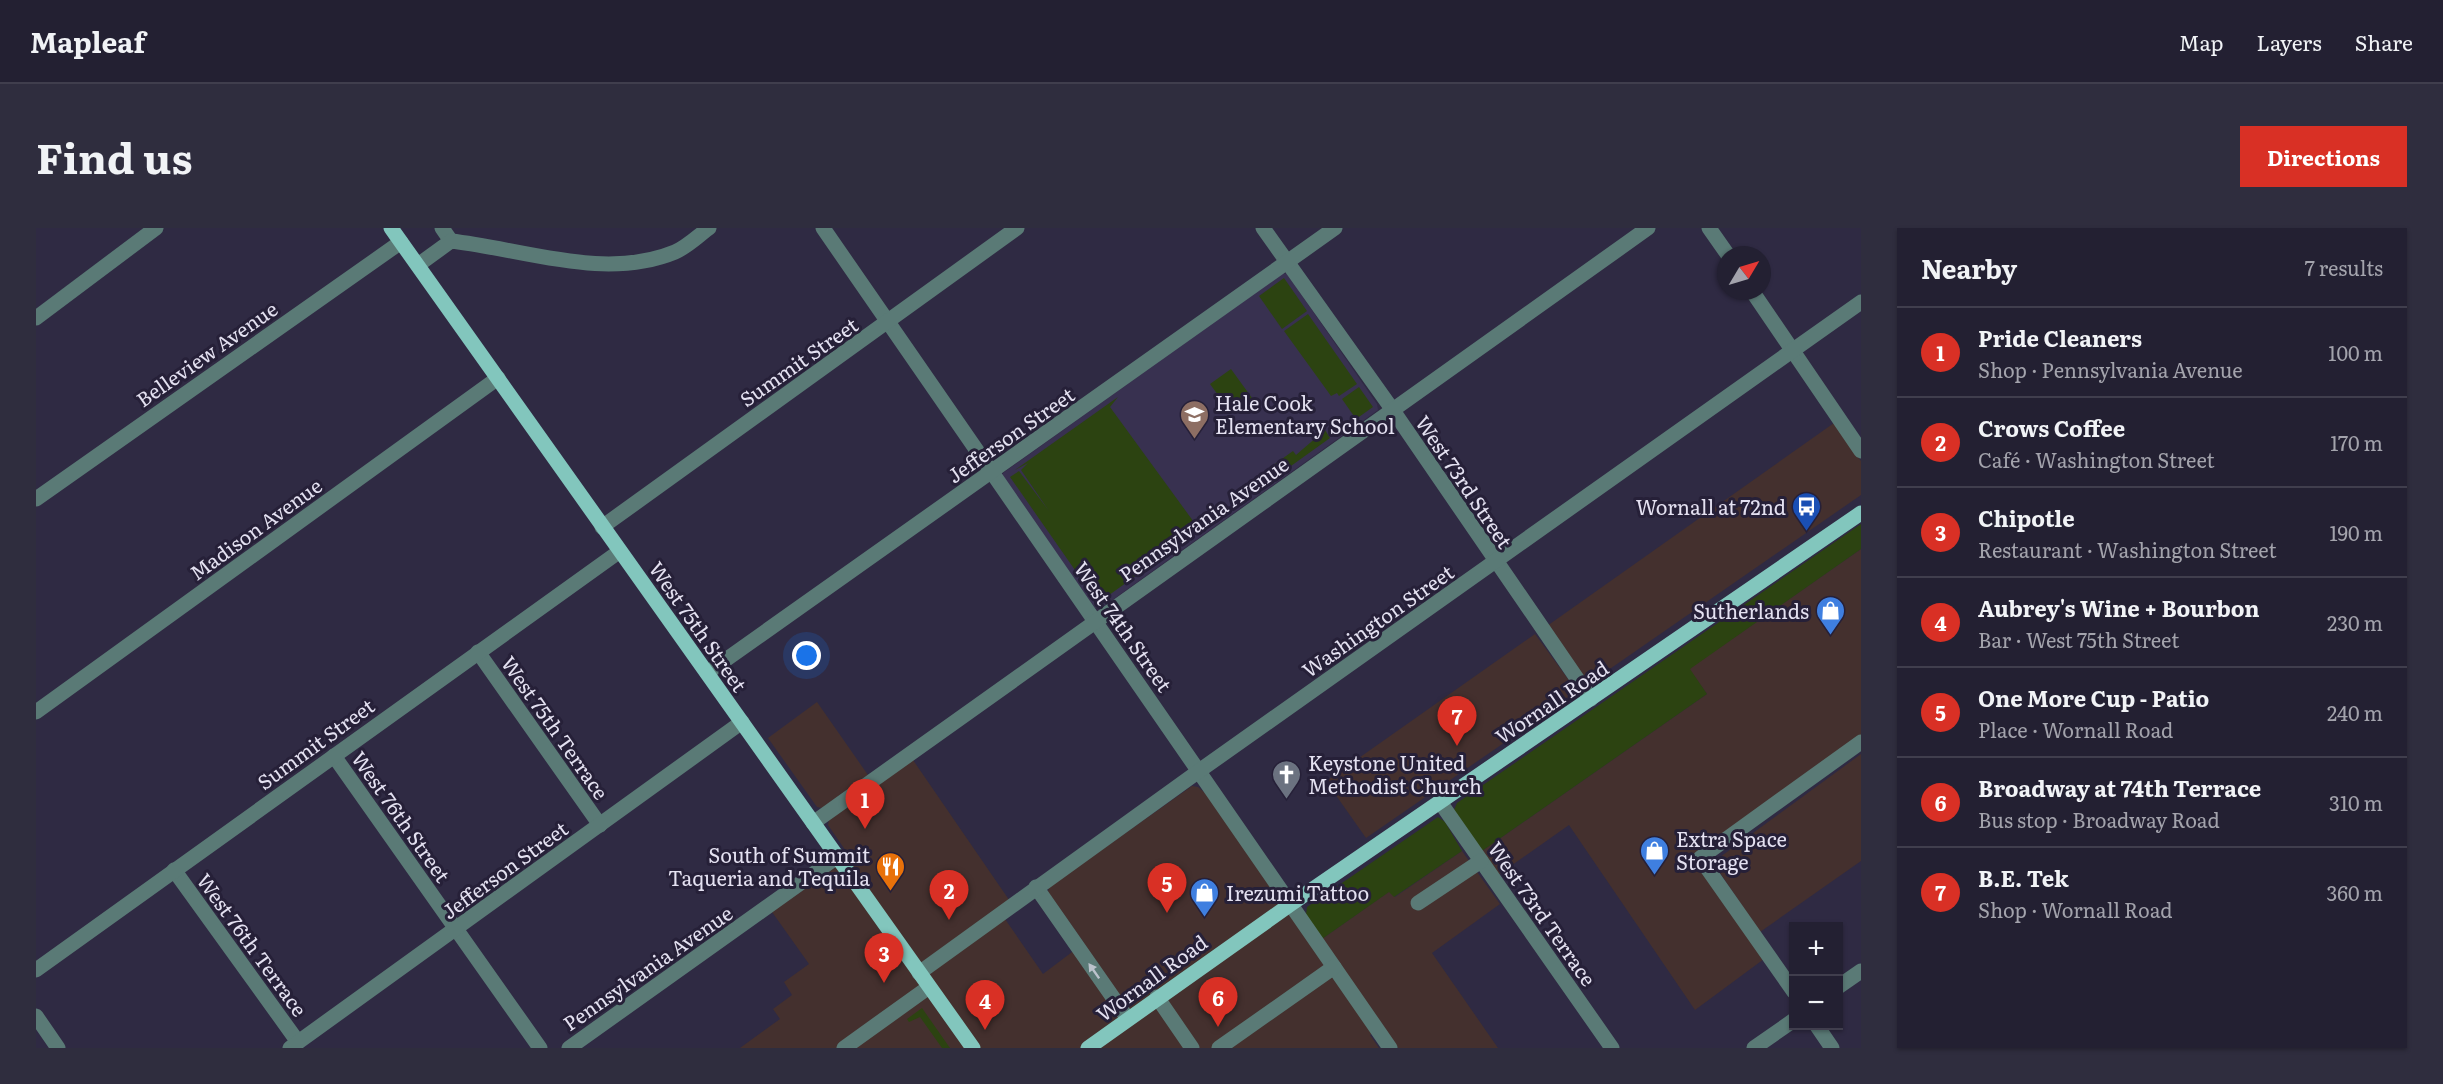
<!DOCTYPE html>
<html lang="en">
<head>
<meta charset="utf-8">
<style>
  body { margin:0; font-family:Literata,serif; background:#2f2d3e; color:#f1f3f6 }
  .controls { position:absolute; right:18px; bottom:18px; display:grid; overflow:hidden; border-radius:0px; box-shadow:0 2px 4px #0004 }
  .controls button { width:54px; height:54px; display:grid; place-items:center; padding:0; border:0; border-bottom:2px solid #403e4d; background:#232032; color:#f1f3f6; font:30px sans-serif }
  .compass { position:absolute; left:1681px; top:18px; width:54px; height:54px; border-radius:50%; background:#232032; box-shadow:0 2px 4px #0004; rotate:52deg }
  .you { position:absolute; left:771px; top:428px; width:21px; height:21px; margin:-15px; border:4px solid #fff; border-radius:50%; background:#1a73e8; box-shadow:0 0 0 9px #1a73e833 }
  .badge { display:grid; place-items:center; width:39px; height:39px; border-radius:50%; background:#d93025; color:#fff; font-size:20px; font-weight:700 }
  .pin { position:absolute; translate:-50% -50px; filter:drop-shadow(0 2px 3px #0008) }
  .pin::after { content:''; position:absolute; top:32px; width:21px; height:18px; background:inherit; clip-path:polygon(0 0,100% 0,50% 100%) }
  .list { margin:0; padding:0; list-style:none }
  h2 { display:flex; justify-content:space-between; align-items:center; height:78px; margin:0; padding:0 24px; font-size:26px }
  h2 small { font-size:20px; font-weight:400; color:#a3a3ac }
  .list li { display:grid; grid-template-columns:39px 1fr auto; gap:18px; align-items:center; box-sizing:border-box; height:90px; padding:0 24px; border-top:2px solid #403e4d }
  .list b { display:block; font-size:22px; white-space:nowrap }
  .list p { margin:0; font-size:20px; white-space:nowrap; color:#a3a3ac }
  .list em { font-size:20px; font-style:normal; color:#a3a3ac }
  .map { position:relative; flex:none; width:1825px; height:820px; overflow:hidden; border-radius:0px }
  header { display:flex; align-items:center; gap:36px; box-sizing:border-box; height:84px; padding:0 30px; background:#232032; border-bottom:2px solid #403e4d }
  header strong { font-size:28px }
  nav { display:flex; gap:33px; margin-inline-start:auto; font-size:21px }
  .intro { display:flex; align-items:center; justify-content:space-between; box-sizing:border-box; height:144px; padding:0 36px }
  h1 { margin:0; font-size:42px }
  .button { padding:15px 27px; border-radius:0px; background:#d93025; color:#fff; font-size:21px; font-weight:700 }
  main { display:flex; gap:36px; padding:0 36px }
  aside { flex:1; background:#232032; border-radius:0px; box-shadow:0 2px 4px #0004 }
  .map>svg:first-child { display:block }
</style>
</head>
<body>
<header>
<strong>Mapleaf</strong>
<nav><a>Map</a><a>Layers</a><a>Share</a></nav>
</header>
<div class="intro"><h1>Find us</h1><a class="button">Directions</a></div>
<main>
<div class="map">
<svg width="1825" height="820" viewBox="0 0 1825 820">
  <rect width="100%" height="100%" fill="#2f2a43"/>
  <!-- commercial -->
  <g fill="#44302e">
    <path d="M 1798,195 L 1825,233 L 1825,267 L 1555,454 L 1550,453 L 1511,398 Z"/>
    <path d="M 1825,321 L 1825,510 L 1657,629 L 1728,731 L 1659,782 L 1533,597 L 1462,647 L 1446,623 L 1671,466 L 1653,441 Z"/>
    <path d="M 1499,406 L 1535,455 L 1538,462 L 1536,468 L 1330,610 L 1292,556 L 1293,551 Z"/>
    <path d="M 781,474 L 832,547 L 786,580 L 781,579 L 732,510 Z"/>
    <path d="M 1825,526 L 1825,633 L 1724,704 L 1680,639 L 1680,632 Z"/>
    <path d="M 877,532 L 980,682 L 969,691 L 1007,746 L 1048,715 L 1012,664 L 1013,659 L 1156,558 L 1162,559 L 1169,565 L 1286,711 L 1354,663 L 1359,669 L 1426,623 L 1464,676 L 1396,725 L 1462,820 L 1362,820 L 1347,798 L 1334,807 L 1343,820 L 704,820 L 744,791 L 737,781 L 756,767 L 748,754 L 773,736 L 736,684 L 814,629 L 792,597 L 793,592 Z"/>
  </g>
  <!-- built -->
  <path fill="#383150" d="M 1247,45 L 1251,46 L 1341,176 L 1342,182 L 1065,380 L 1059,380 L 966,248 L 967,245 Z"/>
  <!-- green -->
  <g fill="#2c4311">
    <path d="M 1248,50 L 1271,83 L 1246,101 L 1223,68 Z"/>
    <path d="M 1272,86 L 1321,156 L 1303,168 L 1301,165 L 1295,168 L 1248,103 Z"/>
    <path d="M 1195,141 L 1216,170 L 1195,185 L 1174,156 Z"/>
    <path d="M 1323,159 L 1337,179 L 1320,191 L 1306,171 Z"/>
    <path d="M 1082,169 L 1074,179 L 1160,297 L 1169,291 L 1172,296 L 1062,375 L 974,249 L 983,243 L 1013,283 L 985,242 L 992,235 L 979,242 Z"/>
    <path d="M 1289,202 L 1294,210 L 1220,263 L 1214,254 L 1257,223 L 1260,227 Z"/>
    <path d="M 1825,296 L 1825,321 L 1654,441 L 1671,466 L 1446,623 L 1418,582 L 1421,575 Z"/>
    <path d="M 1402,589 L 1409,594 L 1426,623 L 1358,669 L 1353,664 L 1286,711 L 1270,687 L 1271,679 Z"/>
    <path d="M 886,780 L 914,820 L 906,820 L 884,789 L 873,794 L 871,791 Z"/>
  </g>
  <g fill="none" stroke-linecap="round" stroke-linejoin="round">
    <!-- minor -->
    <g stroke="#5a7a76" stroke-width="15">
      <path d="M 406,0 L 415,13"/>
      <path d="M 787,0 L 1354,820"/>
      <path d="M 1227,0 L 1356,181 L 1555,471"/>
      <path d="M 1673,0 L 1692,27"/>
      <path d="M 382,37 L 415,13 C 487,21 569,53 639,24 C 651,19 662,8 673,0"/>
      <path d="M 1716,63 L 1825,223"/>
      <path d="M 0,90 L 120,0"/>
      <path d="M 0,271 L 365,14"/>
      <path d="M 566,299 L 981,0"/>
      <path d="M 442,424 L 564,597"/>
      <path d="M 671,445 L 1299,0"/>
      <path d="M 0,484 L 462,150"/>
      <path d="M 298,528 L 504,820"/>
      <path d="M 1404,574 L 1576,820"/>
      <path d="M 777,595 L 1612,0"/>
      <path d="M 138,642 L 262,814"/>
      <path d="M 1000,659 L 1092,791"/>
      <path d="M 1382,675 L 1445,633"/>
      <path d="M 0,742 L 584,323"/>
      <path d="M 883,745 L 1163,543 L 1825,74"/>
      <path d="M 1802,759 L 1825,743"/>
      <path d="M 1758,764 L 1664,630 L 1825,514"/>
      <path d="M 1121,769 L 1156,820"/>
      <path d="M 0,788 L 22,820"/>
      <path d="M 1781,798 L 1796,820"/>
      <path d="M 254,820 L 706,494"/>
      <path d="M 533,820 L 801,629"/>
      <path d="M 808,820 L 893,759"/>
      <path d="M 1183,820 L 1298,739"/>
      <path d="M 1718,820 L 1758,792"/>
    </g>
    <!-- major -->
    <g stroke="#82c6bd" stroke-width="15">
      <path d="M 355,0 L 937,820"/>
      <path d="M 1052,820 L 1255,676 L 1825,285"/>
    </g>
  </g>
  <!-- one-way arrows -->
  <defs><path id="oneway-solid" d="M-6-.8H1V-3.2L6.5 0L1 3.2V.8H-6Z" transform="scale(1.5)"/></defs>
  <use fill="#bbc2cc" href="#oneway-solid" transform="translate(1058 743) rotate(-125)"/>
  <!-- icons -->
  <defs>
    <symbol id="school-pin" viewBox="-11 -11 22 30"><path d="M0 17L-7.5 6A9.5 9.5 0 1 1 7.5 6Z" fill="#8d6e63" stroke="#262038"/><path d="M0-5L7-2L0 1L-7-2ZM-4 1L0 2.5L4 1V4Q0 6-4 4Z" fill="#fff"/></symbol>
    <symbol id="bus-pin" viewBox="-11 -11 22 30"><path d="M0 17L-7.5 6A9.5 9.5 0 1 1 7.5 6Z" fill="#1a4fb4" stroke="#262038"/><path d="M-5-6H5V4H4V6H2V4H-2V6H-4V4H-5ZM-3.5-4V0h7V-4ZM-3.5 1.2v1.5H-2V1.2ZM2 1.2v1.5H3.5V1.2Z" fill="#fff"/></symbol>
    <symbol id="shop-pin" viewBox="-11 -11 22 30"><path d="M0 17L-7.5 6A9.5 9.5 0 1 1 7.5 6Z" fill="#3f7fe0" stroke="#262038"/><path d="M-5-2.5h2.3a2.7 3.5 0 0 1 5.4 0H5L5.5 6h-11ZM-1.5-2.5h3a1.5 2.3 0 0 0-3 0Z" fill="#fff"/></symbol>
    <symbol id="church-pin" viewBox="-11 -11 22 30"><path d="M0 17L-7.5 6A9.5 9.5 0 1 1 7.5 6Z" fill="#6b7280" stroke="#262038"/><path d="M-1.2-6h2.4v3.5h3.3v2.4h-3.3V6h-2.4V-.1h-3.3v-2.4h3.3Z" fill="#fff"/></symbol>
    <symbol id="restaurant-pin" viewBox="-11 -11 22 30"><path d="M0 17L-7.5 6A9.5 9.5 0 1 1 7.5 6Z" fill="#e8710a" stroke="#262038"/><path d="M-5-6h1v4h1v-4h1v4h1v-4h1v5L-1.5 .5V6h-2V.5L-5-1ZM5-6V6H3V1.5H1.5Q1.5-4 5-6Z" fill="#fff"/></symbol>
  </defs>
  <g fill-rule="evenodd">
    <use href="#school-pin" x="1142" y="170" width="33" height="45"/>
    <use href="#bus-pin" x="1754" y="262" width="33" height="45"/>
    <use href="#shop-pin" x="1778" y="366" width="33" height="45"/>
    <use href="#church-pin" x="1234" y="530" width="33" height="45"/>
    <use href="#shop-pin" x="1602" y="606" width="33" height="45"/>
    <use href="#restaurant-pin" x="838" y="622" width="33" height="45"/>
    <use href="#shop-pin" x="1152" y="648" width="33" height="45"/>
  </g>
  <g text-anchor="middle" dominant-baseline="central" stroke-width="6" stroke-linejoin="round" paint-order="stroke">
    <!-- street labels -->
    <g font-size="20" fill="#e4e1f1" stroke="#262038">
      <text transform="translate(170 125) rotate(-35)">Belleview Avenue</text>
      <text transform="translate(762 133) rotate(-35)">Summit Street</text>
      <text transform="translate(974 206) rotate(-35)">Jefferson Street</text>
      <text transform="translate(1429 253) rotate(56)">West 73rd Street</text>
      <text transform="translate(1167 290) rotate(-35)">Pennsylvania Avenue</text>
      <text transform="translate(219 300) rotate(-36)">Madison Avenue</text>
      <text transform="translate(1341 392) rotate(-35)">Washington Street</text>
      <text transform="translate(663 398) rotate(55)">West 75th Street</text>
      <text transform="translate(1088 398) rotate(55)">West 74th Street</text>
      <text transform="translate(1515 473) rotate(-34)">Wornall Road</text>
      <text transform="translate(520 499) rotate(55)">West 75th Terrace</text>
      <text transform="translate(279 515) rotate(-36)">Summit Street</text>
      <text transform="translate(366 588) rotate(55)">West 76th Street</text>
      <text transform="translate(468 641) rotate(-36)">Jefferson Street</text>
      <text transform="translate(1507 685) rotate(55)">West 73rd Terrace</text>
      <text transform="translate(217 716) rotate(54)">West 76th Terrace</text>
      <text transform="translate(611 739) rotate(-35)">Pennsylvania Avenue</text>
      <text transform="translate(1115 749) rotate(-36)">Wornall Road</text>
    </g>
    <!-- poi labels -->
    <g font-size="20" fill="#e4e1f1" stroke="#262038" text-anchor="start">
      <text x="1179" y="174">Hale Cook<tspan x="1179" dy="23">Elementary School</tspan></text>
      <text x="1750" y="278" text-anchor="end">Wornall at 72nd</text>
      <text x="1773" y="382" text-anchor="end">Sutherlands</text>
      <text x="1272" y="534">Keystone United<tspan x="1272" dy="23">Methodist Church</tspan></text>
      <text x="1640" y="610">Extra Space<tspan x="1640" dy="23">Storage</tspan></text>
      <text x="834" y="626" text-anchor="end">South of Summit<tspan x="834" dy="23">Taqueria and Tequila</tspan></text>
      <text x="1190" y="664">Irezumi Tattoo</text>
    </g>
  </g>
</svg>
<div class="controls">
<button>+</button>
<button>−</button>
</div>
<svg class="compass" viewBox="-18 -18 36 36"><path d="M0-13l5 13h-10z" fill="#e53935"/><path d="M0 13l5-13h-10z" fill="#a3a3ac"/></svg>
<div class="you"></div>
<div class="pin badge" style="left:829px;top:601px">1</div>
<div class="pin badge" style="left:913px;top:692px">2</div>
<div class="pin badge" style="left:848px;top:755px">3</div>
<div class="pin badge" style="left:949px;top:802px">4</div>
<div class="pin badge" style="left:1131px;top:685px">5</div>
<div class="pin badge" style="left:1182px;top:799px">6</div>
<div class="pin badge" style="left:1421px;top:518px">7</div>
</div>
<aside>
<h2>Nearby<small>7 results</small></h2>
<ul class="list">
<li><span class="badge">1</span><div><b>Pride Cleaners</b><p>Shop · Pennsylvania Avenue</p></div><em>100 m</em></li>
<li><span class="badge">2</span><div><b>Crows Coffee</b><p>Café · Washington Street</p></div><em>170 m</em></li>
<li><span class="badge">3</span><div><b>Chipotle</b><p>Restaurant · Washington Street</p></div><em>190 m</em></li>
<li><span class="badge">4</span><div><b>Aubrey's Wine + Bourbon</b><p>Bar · West 75th Street</p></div><em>230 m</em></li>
<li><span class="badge">5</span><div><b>One More Cup - Patio</b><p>Place · Wornall Road</p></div><em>240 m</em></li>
<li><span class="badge">6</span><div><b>Broadway at 74th Terrace</b><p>Bus stop · Broadway Road</p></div><em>310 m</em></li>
<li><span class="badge">7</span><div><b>B.E. Tek</b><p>Shop · Wornall Road</p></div><em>360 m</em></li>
</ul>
</aside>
</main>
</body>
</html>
